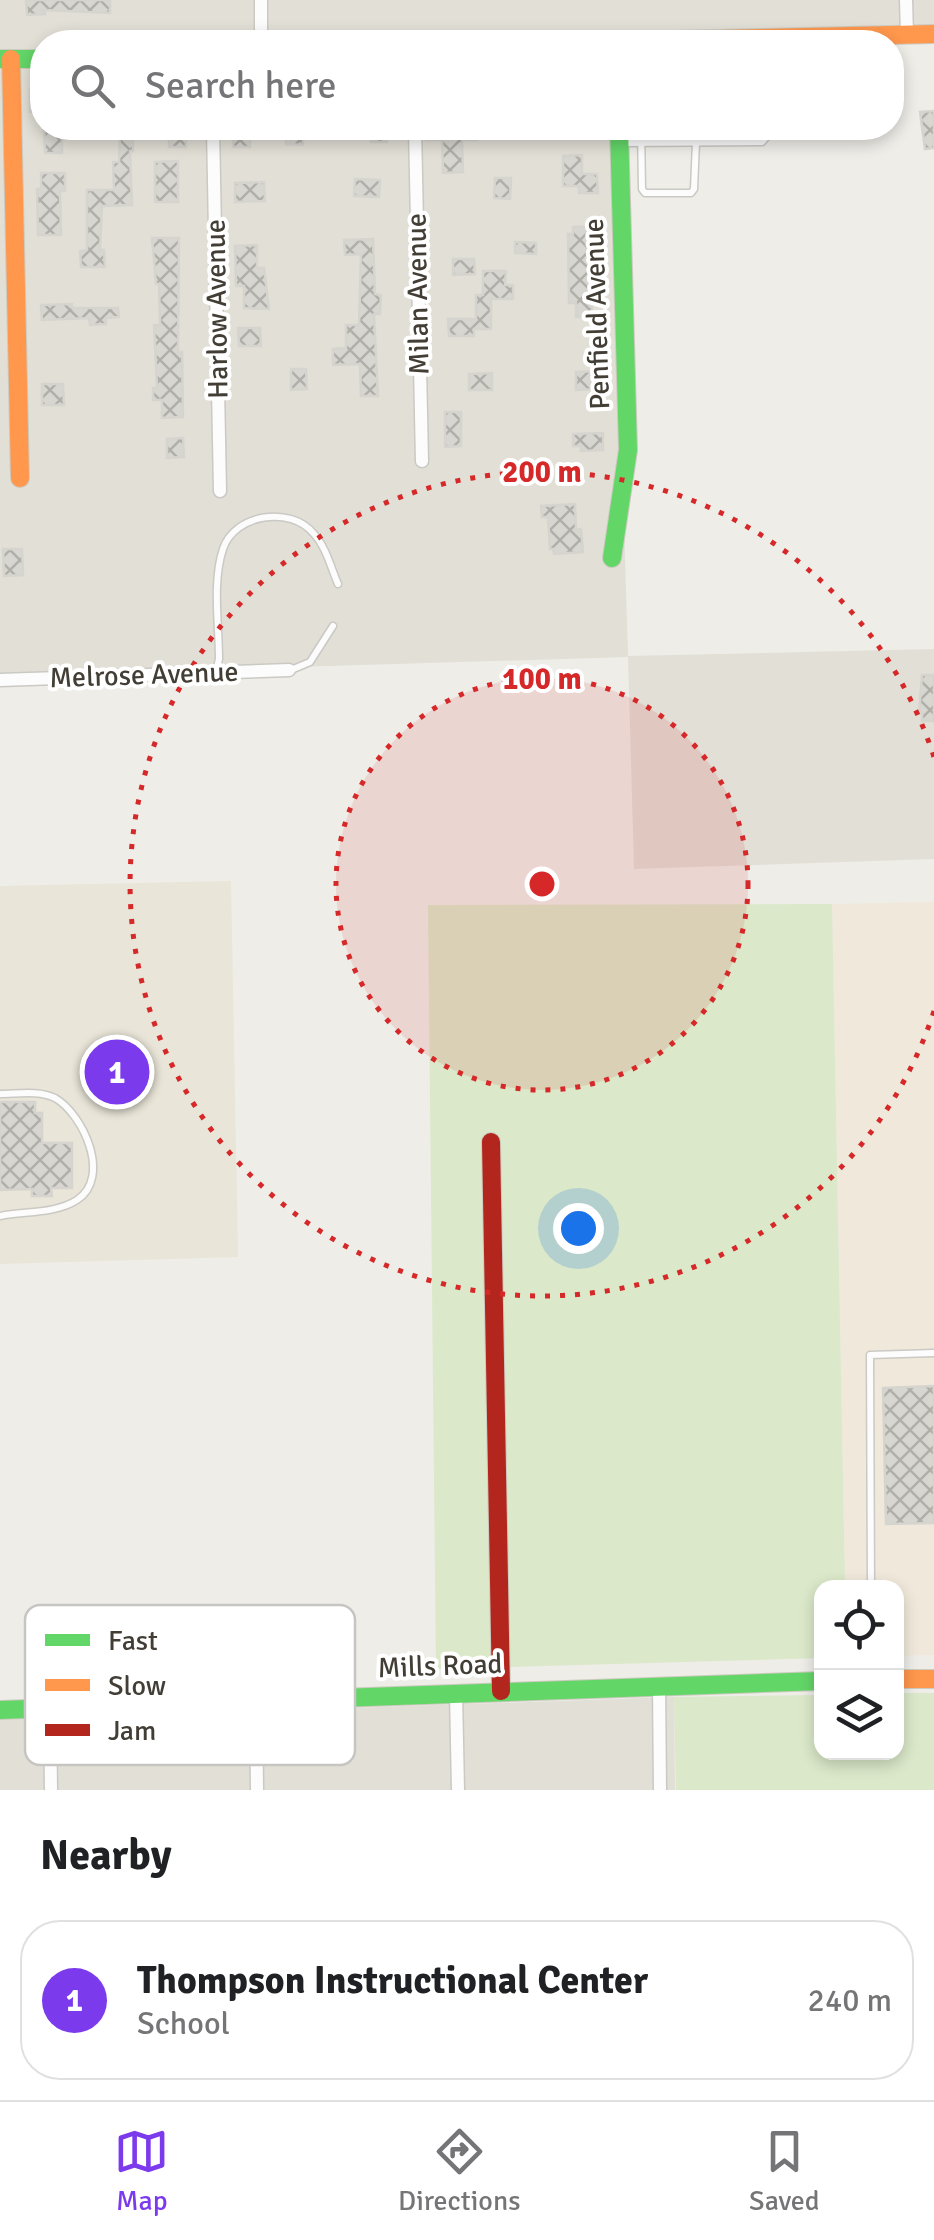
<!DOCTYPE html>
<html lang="en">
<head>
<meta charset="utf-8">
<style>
  body { margin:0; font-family:Signika,sans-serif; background:#f2f2f2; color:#202124 }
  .controls { position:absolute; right:30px; bottom:30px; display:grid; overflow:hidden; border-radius:20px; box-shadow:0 5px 15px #0003 }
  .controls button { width:90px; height:90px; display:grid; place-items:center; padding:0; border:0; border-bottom:2px solid #e0e0e0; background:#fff; color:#202124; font:50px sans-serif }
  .you { position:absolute; left:578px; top:1228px; width:35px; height:35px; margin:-25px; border:8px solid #fff; border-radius:50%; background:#1a73e8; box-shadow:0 0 0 15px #1a73e833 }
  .badge { display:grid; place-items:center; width:65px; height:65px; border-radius:50%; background:#7c3aed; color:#fff; font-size:32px; font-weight:700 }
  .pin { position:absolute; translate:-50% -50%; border:5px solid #fff; box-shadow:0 2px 10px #0006 }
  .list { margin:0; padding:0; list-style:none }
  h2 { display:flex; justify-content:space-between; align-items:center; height:130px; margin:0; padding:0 40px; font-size:42px }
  h2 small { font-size:32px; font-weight:400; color:#757577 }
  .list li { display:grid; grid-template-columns:65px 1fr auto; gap:30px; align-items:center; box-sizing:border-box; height:160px; margin:0 20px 20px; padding:0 20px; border:2px solid #e0e0e0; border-radius:40px }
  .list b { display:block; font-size:38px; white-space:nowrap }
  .list p { margin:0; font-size:32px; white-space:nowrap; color:#757577 }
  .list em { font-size:32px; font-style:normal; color:#757577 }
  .icon { flex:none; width:55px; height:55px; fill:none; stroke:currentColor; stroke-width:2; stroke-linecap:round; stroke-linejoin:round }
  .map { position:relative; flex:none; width:934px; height:1790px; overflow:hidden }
  .search { position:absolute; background:#fff; box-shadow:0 5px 15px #0003; left:30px; right:30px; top:30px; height:110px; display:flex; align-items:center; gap:25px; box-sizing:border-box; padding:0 35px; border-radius:40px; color:#757577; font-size:38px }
  .sheet { height:310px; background:#fff }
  nav { display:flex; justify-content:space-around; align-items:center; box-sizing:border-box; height:140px; border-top:2px solid #e0e0e0; background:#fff; font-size:28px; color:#757577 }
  nav a { display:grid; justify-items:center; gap:5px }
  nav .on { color:#7c3aed }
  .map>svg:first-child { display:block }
</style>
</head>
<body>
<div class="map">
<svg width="934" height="1790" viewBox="0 0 934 1790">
  <defs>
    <pattern id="building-cross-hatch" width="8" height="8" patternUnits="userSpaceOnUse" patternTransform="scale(2.5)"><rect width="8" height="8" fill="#d8d6d0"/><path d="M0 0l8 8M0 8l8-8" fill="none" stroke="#b1afaa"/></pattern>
  </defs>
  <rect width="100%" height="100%" fill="#eeede8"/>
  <!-- residential -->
  <g fill="#e2dfd6">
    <path d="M 0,0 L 934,0 L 934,26 L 399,42 L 42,42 L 42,51 L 0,52 Z"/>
    <path d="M 42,59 L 42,128 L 612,128 L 628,656 L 934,649 L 934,859 L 634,869 L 628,657 L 0,676 L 0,60 Z"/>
    <path d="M 674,1697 L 675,1790 L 0,1790 L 0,1720 Z"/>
  </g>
  <!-- commercial -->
  <path fill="#f0e9db" d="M 934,902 L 934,1655 L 897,1656 L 896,1588 L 845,1587 L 832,904 Z"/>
  <!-- education -->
  <path fill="#e9e5d8" d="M 231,881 L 238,1257 L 0,1264 L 0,886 Z"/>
  <!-- green -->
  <g fill="#dbe8c9">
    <path d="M 832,904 L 845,1587 L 822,1588 L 821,1658 L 436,1669 L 428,905 Z"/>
    <path d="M 897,1693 L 934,1693 L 934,1790 L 676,1790 L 674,1697 L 821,1695 L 822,1752 L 896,1752 Z"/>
  </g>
  <!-- building -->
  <g fill="url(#building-cross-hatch)" stroke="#d6d4ce" stroke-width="2.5">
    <path d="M 26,0 L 110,0 L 110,13 L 45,10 L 45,14 L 27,15 Z"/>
    <path d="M 42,89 L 42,112 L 30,112 L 30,90 Z"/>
    <path d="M 934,111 L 934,148 L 925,149 L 920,112 Z"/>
    <path d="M 62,128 L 62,153 L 45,153 L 44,129 Z"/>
    <path d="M 120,128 L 133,128 L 133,151 L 130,151 L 132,205 L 102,206 L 100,250 L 104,250 L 105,267 L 81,267 L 80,251 L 87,250 L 87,190 L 114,190 L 113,162 L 119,162 Z"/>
    <path d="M 286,128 L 303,128 L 303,145 L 286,144 Z"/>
    <path d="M 370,128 L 386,128 L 387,142 L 371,142 Z"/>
    <path d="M 426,128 L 477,128 L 477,140 L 462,140 L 463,172 L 443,173 L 442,140 L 426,140 Z"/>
    <rect x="169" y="131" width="17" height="16"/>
    <path d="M 250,131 L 250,147 L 233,147 L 233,132 Z"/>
    <path d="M 582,155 L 582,174 L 597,174 L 598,193 L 579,193 L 579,186 L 563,186 L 563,156 Z"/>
    <path d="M 178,161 L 178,202 L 155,202 L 155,162 Z"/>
    <path d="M 41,173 L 65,173 L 65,191 L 60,191 L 61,235 L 38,235 L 37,189 L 41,189 Z"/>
    <path d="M 495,178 L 511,178 L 510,199 L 494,198 Z"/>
    <path d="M 355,179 L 380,180 L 379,197 L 354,196 Z"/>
    <path d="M 264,182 L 265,201 L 235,202 L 235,183 Z"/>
    <path d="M 600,226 L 601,243 L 592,243 L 592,317 L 576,317 L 576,303 L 569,303 L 568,234 L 573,234 L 573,227 Z"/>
    <path d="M 152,238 L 179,238 L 178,352 L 182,352 L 183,417 L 162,418 L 162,400 L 153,400 L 153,388 L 157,388 L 154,325 L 160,325 L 159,284 L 156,284 Z"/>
    <path d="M 373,239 L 375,294 L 381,295 L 380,314 L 374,314 L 378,396 L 361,396 L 360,364 L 333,365 L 333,349 L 346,348 L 346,325 L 359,325 L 361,254 L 345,255 L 344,240 Z"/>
    <path d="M 515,242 L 536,243 L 536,254 L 515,253 Z"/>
    <path d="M 257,245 L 257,268 L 264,268 L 269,309 L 244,308 L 244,286 L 236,286 L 235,246 Z"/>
    <path d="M 453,259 L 474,259 L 475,274 L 453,275 Z"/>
    <path d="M 483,271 L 506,271 L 505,285 L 513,285 L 513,299 L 491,299 L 491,329 L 474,329 L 474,336 L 449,336 L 448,319 L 476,319 L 476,295 L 483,295 Z"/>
    <path d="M 72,304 L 72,308 L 118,308 L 119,317 L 106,318 L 106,324 L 90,325 L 89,318 L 42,320 L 41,305 Z"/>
    <path d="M 238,328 L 260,328 L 261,346 L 239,346 Z"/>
    <path d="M 291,369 L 306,369 L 307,389 L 291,390 Z"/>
    <path d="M 598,371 L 599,389 L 576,390 L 576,372 Z"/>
    <path d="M 492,373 L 492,390 L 469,390 L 469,374 Z"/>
    <path d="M 42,384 L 63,384 L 64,405 L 42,405 Z"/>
    <path d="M 445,412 L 461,412 L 461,446 L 445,447 Z"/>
    <path d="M 603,433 L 603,450 L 581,451 L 581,446 L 573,446 L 573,434 Z"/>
    <path d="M 183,438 L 184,457 L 167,458 L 167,439 Z"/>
    <path d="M 575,504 L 576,530 L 581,529 L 583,552 L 554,554 L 553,549 L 550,549 L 548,517 L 542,517 L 541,506 Z"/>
    <path d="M 3,549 L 22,549 L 23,575 L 4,576 Z"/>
    <path d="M 922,675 L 934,675 L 934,721 L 922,721 L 922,713 L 919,713 Z"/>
    <path d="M 0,1102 L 35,1102 L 35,1113 L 42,1113 L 42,1143 L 72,1143 L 72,1188 L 51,1188 L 52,1196 L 32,1196 L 32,1189 L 0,1190 Z"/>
    <path d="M 934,1386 L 934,1523 L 886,1524 L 883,1388 Z"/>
  </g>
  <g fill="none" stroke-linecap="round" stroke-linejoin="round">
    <defs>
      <g id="lane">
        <path d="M 641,128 L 642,189 L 645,193 L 691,193 L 694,189 L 696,142"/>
        <path d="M 685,142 L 685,128"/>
        <path d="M 621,143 L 762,142 L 769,134 L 769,128"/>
        <path d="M 291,670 L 310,662 L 333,626"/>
        <path d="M 216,672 L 219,659 C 219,624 212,582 223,549 C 234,514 291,505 314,534 C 326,547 331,568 338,584"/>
        <path d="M 0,1094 C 17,1094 39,1090 55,1098 C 83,1114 112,1177 77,1200 C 55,1214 25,1211 0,1216"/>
        <path d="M 871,1588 L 870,1355 L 934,1353"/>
      </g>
      <g id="street">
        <path d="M 906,0 L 907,35"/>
        <path d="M 261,42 L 261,0"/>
        <path d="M 213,128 L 220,491"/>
        <path d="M 415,128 L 422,461"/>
        <path d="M 0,680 L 289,670"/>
        <path d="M 659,1685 L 660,1790"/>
        <path d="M 456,1693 L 458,1790"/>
        <path d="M 256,1700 L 257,1790"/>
        <path d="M 50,1709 L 51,1790"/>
      </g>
      <g id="fast">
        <path d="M 0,59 L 42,59"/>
        <path d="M 612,558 L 628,450 L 619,128"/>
        <path d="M 0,1710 L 822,1681"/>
      </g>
      <g id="slow">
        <path d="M 585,42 L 934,34"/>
        <path d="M 11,59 L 20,478"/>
        <path d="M 896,1679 L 934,1679"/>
      </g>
      <path id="jam" d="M 491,1142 L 501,1691"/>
    </defs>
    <!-- lane casing -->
    <use href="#lane" stroke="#cac9c4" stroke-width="9"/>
    <!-- street casing -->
    <use href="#street" stroke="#cac9c4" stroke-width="15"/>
    <!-- fast casing -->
    <use href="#fast" stroke="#cdcabf" stroke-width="20"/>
    <!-- slow casing -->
    <use href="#slow" stroke="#cdcabf" stroke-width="20"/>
    <!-- jam casing -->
    <use href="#jam" stroke="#cdcabf" stroke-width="20"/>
    <!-- lane -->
    <use href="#lane" stroke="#fcfcfc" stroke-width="6"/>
    <!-- street -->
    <use href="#street" stroke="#fcfcfc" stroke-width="12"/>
    <!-- fast -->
    <use href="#fast" stroke="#63d668" stroke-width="18"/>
    <!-- slow -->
    <use href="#slow" stroke="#ff974d" stroke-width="18"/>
    <!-- jam -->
    <use href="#jam" stroke="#b3261e" stroke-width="18"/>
  </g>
  <!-- distance rings -->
  <circle cx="542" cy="884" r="206" fill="#d62828" fill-opacity=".12"/>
  <g fill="none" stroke="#d62828" stroke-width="5" stroke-dasharray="5 10">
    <circle cx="542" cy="884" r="206"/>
    <path d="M934 1011A412 412 0 1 1 934 757"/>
  </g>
  <g text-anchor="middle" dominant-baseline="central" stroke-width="8" stroke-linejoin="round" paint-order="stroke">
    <!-- street labels -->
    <g font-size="28" fill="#433e35" stroke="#fff">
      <text transform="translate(418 294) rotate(-91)">Milan Avenue</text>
      <text transform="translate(217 309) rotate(-91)">Harlow Avenue</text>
      <text transform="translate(597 314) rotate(-92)">Penfield Avenue</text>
      <text transform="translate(144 675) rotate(-2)">Melrose Avenue</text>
      <text transform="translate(440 1666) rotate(-2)">Mills Road</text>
    </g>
  </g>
  <!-- legend -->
  <rect x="25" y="1605" width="330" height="160" rx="15" fill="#fff" stroke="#c7c5c2" stroke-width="2.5"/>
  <rect x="45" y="1634" width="45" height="12" fill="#63d668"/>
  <rect x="45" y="1679" width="45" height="12" fill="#ff974d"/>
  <rect x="45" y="1724" width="45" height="12" fill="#b3261e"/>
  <g font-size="28" fill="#433e35">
    <text x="108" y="1650">Fast</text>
    <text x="108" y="1695">Slow</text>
    <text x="108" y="1740">Jam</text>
  </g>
  <circle cx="542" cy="884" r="15" fill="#d62828" stroke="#fff" stroke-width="5"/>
  <g font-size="30" text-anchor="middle" font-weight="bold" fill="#d62828" stroke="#fff" stroke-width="8" stroke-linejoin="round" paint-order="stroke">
    <text x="542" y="482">200 m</text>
    <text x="542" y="689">100 m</text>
  </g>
</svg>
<div class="controls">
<button><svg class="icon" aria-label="locate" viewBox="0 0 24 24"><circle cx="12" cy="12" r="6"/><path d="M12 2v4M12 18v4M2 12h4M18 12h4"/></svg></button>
<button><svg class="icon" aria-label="layers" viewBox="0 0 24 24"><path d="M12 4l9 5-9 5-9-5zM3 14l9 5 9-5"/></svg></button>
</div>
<div class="you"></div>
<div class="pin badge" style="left:117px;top:1072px">1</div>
<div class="search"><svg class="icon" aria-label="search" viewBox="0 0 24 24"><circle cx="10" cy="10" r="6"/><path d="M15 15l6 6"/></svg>Search here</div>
</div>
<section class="sheet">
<h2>Nearby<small></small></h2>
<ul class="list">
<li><span class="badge">1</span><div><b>Thompson Instructional Center</b><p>School</p></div><em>240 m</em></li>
</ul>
</section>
<nav>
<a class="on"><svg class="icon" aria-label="map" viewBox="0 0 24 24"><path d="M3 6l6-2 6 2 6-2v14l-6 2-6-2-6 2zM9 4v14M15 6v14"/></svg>Map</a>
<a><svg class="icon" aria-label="directions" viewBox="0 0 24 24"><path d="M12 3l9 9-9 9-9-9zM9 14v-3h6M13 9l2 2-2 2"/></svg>Directions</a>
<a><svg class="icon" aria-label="saved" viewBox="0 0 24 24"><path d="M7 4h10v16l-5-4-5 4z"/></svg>Saved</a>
</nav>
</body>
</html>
